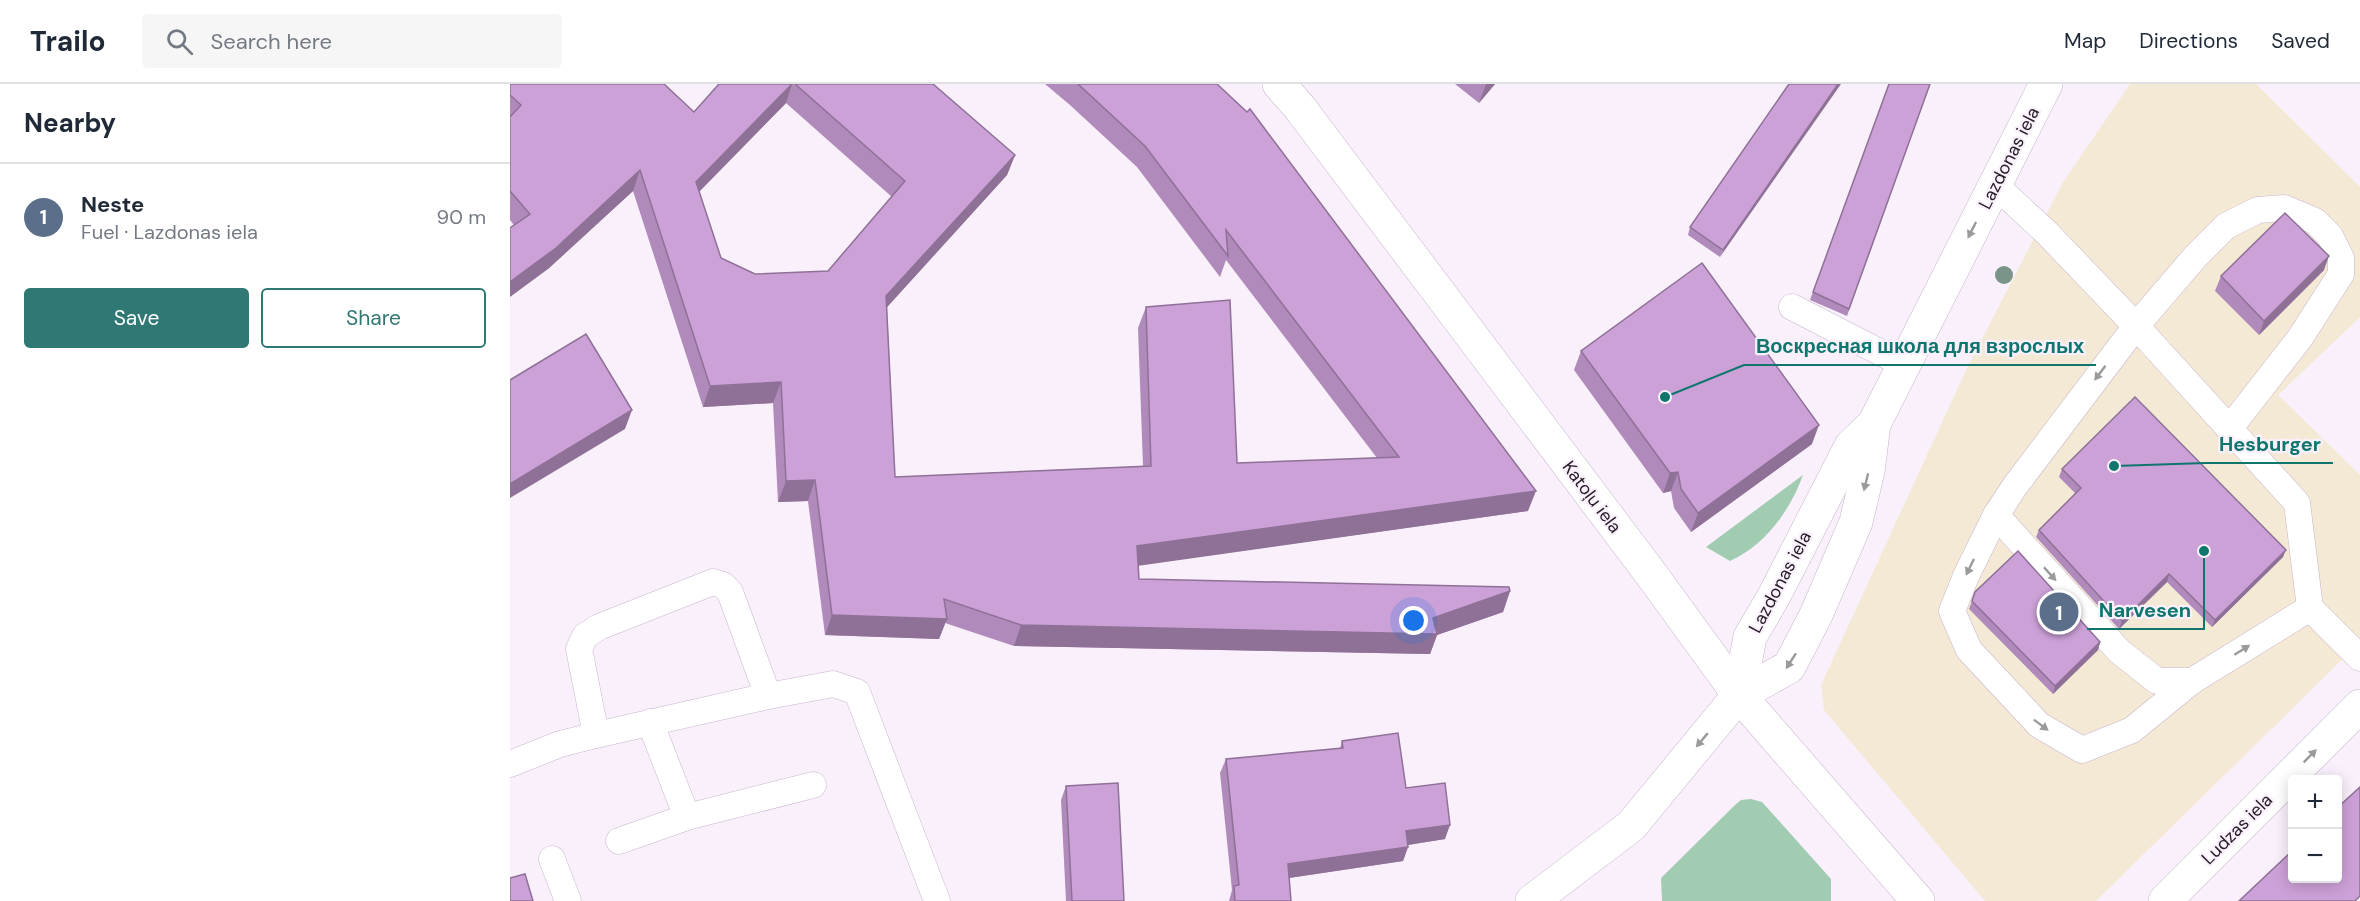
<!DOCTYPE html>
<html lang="en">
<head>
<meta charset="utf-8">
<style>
  body { margin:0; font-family:"DM Sans",sans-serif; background:#f6f6f7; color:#1f2937 }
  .controls { position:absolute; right:18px; bottom:18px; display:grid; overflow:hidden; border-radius:6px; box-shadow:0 3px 15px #0003 }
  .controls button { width:54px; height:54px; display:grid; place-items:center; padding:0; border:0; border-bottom:2px solid #e0e1e3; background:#fff; color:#1f2937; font:30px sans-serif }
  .you { position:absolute; left:904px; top:537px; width:21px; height:21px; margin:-15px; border:4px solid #fff; border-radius:50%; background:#1a73e8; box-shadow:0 0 0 9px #1a73e833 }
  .badge { display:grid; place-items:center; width:39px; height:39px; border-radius:50%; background:#307874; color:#fff; font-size:20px; font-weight:700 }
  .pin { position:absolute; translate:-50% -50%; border:3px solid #fff; box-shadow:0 2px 6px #0006 }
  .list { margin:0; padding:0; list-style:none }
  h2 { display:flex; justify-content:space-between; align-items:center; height:78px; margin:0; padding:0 24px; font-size:26px }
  h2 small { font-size:20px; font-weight:400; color:#747a83 }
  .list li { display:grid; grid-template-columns:39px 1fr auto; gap:18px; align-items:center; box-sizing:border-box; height:108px; padding:0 24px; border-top:2px solid #e0e1e3 }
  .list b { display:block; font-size:22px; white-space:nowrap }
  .list p { margin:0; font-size:20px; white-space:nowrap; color:#747a83 }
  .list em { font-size:20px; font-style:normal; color:#747a83 }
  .actions { display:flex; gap:12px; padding:18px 24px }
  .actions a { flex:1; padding:14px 0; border:2px solid #307874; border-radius:6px; text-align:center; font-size:21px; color:#307874 }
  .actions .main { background:#307874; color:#fff }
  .icon { flex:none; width:33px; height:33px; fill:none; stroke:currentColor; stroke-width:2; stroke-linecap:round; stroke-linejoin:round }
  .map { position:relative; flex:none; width:1850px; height:817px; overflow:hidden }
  header { display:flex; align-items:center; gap:36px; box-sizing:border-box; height:84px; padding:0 30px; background:#fff; border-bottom:2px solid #e0e1e3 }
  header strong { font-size:28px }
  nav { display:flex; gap:33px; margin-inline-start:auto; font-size:21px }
  .search { width:420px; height:54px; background:#f6f6f7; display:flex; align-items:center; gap:15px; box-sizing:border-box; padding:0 21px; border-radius:6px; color:#747a83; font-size:22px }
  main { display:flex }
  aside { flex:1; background:#fff }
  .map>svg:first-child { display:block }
</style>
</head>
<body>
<header>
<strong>Trailo</strong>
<div class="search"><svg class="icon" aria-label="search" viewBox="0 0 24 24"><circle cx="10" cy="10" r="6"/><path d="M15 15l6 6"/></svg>Search here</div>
<nav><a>Map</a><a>Directions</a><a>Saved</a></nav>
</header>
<main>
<aside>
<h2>Nearby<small></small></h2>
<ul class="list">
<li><span class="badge" style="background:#5c6f8a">1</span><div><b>Neste</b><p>Fuel · Lazdonas iela</p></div><em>90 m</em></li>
</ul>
<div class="actions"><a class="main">Save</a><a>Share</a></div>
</aside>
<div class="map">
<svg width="1850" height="817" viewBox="0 0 1850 817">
  <rect width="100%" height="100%" fill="#f9f0fb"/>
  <!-- commercial -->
  <path fill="#f3e9d4" d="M 1620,0 L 1746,0 L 1850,103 L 1850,233 L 1768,311 L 1850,391 L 1850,558 L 1586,817 L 1475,817 L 1314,626 L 1311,601 L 1458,282 L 1552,100 Z"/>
  <!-- grass -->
  <g fill="#a1ccb2">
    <path d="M 1293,391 C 1280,427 1255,461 1220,477 L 1196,463 Z"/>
    <path d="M 1241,715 L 1252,718 L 1321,795 L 1321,817 L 1152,817 L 1151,794 L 1225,721 L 1231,716 Z"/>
  </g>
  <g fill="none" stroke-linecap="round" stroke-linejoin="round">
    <defs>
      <g id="service">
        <path d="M 1485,101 L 1537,149 L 1626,242 L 1787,419 L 1800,524 L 1850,574"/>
        <path d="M 1282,223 L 1393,280"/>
        <path d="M 1719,345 L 1790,254 L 1831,190 L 1831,174 L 1820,152 L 1805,137 L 1774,124 L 1748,126 L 1716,142 L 1685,173 L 1626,242 L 1505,402 L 1486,431 L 1456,492 L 1442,527 L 1459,566 L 1529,641 L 1572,666 L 1622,646 L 1682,597 L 1800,524"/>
        <path d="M 1486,431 L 1609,567 L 1647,597 L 1682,597"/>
        <path d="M 140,638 L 177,733 L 303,701"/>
        <path d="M 86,651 L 69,565 L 75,552 L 89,543 L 203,498 L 213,501 L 220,508 L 258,612"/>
        <path d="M 0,680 L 50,660 L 86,651 L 258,612 L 323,600 L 347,608 L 427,817"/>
        <path d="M 109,757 L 177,733"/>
        <path d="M 42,775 L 58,817"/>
      </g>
      <path id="minor" d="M 769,0 L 790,24 L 1141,490 L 1229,611 L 1408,817"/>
      <g id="tertiary">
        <path d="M 1229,611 L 1240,553 L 1264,512 L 1341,362 L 1364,340"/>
        <path d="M 1022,817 L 1121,742 L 1229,611 L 1279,583 L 1306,531 L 1346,438 L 1358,387 L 1364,340 L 1536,0"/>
        <path d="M 1655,817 L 1850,622"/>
      </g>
    </defs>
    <!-- service casing -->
    <use href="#service" stroke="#c9b4cf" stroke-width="27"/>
    <!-- minor casing -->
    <use href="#minor" stroke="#c9b4cf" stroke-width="34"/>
    <!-- tertiary casing -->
    <use href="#tertiary" stroke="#c9b4cf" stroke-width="34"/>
    <!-- service -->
    <use href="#service" stroke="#fff" stroke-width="26"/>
    <!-- minor -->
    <use href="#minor" stroke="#fff" stroke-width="33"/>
    <!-- tertiary -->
    <use href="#tertiary" stroke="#fff" stroke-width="33"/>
  </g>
  <!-- trees -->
  <circle fill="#7a948a" cx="1494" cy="191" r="9"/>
  <!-- wall -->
  <g fill="#af8aba" fill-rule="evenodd">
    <path d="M 0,0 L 184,28 L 209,0 L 423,0 L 505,71 L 497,91 L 377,223 L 385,393 L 633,382 L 628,244 L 636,223 L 727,379 L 867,374 L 716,176 L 710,193 L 627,83 L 560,21 L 535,0 L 707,0 L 1018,427 L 629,481 L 629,495 L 1000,507 L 993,528 L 927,551 L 920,570 L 504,562 L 435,539 L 429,555 L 315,551 L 298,417 L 268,418 L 263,319 L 193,323 L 123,107 L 38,185 L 0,136 ZM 276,19 L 382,113 L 318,187 L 245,190 L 211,174 L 189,108 Z"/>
    <path d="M 945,0 L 985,0 L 969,19 Z"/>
    <path d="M 1279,0 L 1210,173 L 1178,151 L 1180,143 Z"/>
    <path d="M 1379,0 L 1420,0 L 1337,232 L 1300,216 Z"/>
    <path d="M 1814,186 L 1749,251 L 1705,207 L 1711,192 Z"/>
    <path d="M 1071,267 L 1302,360 L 1181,448 L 1164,424 L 1161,407 L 1153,409 L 1064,286 Z"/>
    <path d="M 1552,385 L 1773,473 L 1702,543 L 1657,498 L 1609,545 L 1526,453 L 1529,446 L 1566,410 L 1549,393 Z"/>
    <path d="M 1462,517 L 1590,558 L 1588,566 L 1543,610 L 1459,525 Z"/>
    <path d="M 832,657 L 896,704 L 935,755 L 898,761 L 898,763 L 893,777 L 779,794 L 781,817 L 719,817 L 722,806 L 710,689 L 716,675 L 830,664 Z"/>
    <path d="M 556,702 L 614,817 L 556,817 L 551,716 Z"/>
  </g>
  <!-- shaded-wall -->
  <g fill="#8f7197">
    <path d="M 282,0 L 276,19 L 178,119 L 186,98 Z"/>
    <path d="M 976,0 L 985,0 L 969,19 Z"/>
    <path d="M 1328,0 L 1331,0 L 1210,173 L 1213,166 Z"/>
    <path d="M 505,71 L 497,91 L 369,232 L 376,212 Z"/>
    <path d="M 130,86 L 123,107 L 38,185 L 0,213 L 0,198 Z"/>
    <path d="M 1819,172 L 1814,186 L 1749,251 L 1754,237 Z"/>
    <path d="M 271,298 L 263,319 L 193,323 L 200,302 Z"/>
    <path d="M 122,326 L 115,345 L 0,414 L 0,400 Z"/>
    <path d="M 1309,341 L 1302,360 L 1181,448 L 1188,429 Z"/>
    <path d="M 1168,388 L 1161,407 L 1153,409 L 1160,389 Z"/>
    <path d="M 305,396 L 298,417 L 268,418 L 276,397 Z"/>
    <path d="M 1026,407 L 1018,427 L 620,483 L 627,462 Z"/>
    <path d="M 1776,466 L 1773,473 L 1702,543 L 1705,536 Z"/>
    <path d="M 1659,490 L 1657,498 L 1609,545 L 1612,537 Z"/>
    <path d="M 1000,507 L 993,528 L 927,551 L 920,570 L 504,562 L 511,541 L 923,534 Z"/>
    <path d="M 322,531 L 437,535 L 429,555 L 315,551 Z"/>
    <path d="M 1590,558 L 1588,566 L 1543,610 L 1545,602 Z"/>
    <path d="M 940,741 L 935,755 L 891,762 L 896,747 Z"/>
    <path d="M 898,763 L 893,777 L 772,795 L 778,780 Z"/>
  </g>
  <!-- building -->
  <g fill="#cca1d8" stroke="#8f7197" stroke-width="1.5">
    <path d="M 0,0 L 154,0 L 184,28 L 209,0 L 282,0 L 186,98 L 211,174 L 245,190 L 318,187 L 395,97 L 285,0 L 423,0 L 505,71 L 376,212 L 385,393 L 641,382 L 636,223 L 720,216 L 727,379 L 889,373 L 716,146 L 718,172 L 635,62 L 568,0 L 707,0 L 737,28 L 740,25 L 1026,407 L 627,462 L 629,495 L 999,503 L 1000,507 L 923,534 L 927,550 L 511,541 L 434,515 L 437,535 L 322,531 L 305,396 L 276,397 L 271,298 L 200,302 L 130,86 L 46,164 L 0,198 L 0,144 L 20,130 L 0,107 L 0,33 L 11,21 L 0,11 Z"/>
    <path d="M 1279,0 L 1328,0 L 1213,166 L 1180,143 Z"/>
    <path d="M 1379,0 L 1420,0 L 1339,225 L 1303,208 Z"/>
    <path d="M 1775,129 L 1819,172 L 1754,237 L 1711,192 Z"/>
    <path d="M 1192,179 L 1309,341 L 1188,429 L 1171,405 L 1168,388 L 1160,389 L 1071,267 Z"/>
    <path d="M 76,250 L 122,326 L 0,400 L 0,296 Z"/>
    <path d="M 1625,313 L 1776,466 L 1705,536 L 1659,490 L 1612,537 L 1529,446 L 1571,404 L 1552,385 Z"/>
    <path d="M 1508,467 L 1590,558 L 1545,602 L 1462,517 L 1465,508 Z"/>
    <path d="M 888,649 L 896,704 L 935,699 L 940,741 L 896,747 L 898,763 L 778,780 L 781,817 L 725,817 L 724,802 L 729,801 L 716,675 L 833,664 L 832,657 Z"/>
    <path d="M 608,699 L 614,817 L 562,817 L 556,702 Z"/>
    <path d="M 1850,703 L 1850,812 L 1845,817 L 1729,817 L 1782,767 L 1782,795 L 1827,795 L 1827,724 Z"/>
    <path d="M 15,790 L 23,817 L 0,817 L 0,794 Z"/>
  </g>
  <!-- one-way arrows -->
  <defs><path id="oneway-solid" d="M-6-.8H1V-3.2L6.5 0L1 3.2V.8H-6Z" transform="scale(1.5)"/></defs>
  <g fill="#9c999d">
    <use href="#oneway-solid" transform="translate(1462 146) rotate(117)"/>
    <use href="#oneway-solid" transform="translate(1590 289) rotate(127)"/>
    <use href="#oneway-solid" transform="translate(1356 398) rotate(104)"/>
    <use href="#oneway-solid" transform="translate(1460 483) rotate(116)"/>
    <use href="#oneway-solid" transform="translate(1540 490) rotate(48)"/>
    <use href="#oneway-solid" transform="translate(1732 566) rotate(-32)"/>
    <use href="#oneway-solid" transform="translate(1281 577) rotate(123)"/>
    <use href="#oneway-solid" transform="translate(1531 641) rotate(37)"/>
    <use href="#oneway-solid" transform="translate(1192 656) rotate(130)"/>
    <use href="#oneway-solid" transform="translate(1800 672) rotate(-45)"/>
  </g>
  <g text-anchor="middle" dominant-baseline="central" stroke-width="4.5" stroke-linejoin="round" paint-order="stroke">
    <!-- street labels -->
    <g font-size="18" fill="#241c26" stroke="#f9f0fb">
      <text transform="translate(1499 74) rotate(-63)">Lazdonas iela</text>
      <text transform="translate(1082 413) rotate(53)">Katoļu iela</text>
      <text transform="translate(1270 498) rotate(-62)">Lazdonas iela</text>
      <text transform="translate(1727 745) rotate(-45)">Ludzas iela</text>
    </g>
  </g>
  <!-- callouts -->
  <path fill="none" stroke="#0f766e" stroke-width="2" d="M1155 313L1234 281H1586M1604 382L1696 379H1823M1694 467L1694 545H1577"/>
  <g fill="#0f766e" stroke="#f9f0fb" stroke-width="2">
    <circle cx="1155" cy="313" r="6"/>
    <circle cx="1604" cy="382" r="6"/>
    <circle cx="1694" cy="467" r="6"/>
  </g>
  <g font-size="20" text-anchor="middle" font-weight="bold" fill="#0f766e" stroke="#f9f0fb" stroke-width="4.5" stroke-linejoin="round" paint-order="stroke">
    <text x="1410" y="269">Воскресная школа для взрослых</text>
    <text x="1760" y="367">Hesburger</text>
    <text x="1635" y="533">Narvesen</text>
  </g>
</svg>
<div class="controls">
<button>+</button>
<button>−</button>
</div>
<div class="you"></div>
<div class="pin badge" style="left:1549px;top:528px;background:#5c6f8a">1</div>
</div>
</main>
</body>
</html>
